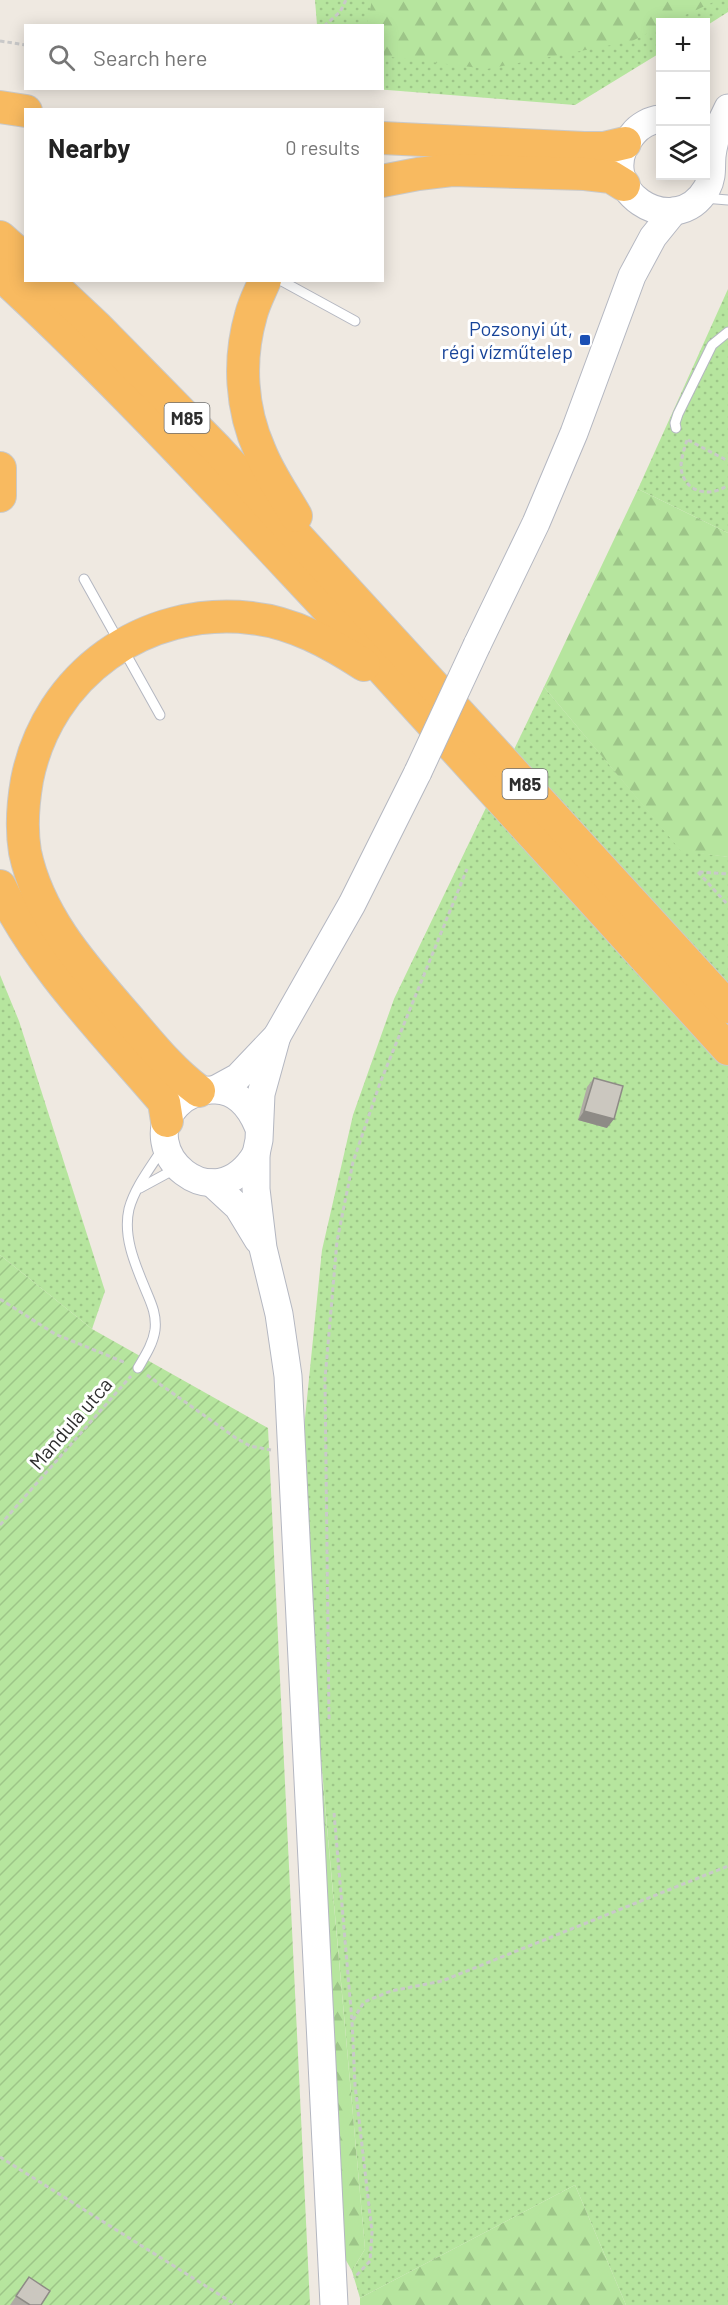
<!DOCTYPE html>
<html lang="en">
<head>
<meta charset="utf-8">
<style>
  body { margin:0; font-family:Barlow,sans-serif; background:#f6f6f6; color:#222 }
  .controls { position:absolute; right:18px; top:18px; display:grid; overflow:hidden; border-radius:0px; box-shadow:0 3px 15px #0003 }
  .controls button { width:54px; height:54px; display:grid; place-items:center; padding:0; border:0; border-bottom:2px solid #e0e0e0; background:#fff; color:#222; font:30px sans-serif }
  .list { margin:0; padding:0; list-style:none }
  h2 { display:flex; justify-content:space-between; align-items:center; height:78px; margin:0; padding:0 24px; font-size:26px }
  h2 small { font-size:20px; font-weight:400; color:#767676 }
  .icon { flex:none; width:33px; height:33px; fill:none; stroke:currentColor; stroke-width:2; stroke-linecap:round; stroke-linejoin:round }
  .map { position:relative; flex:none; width:728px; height:2305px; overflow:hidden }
  .search { position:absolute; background:#fff; box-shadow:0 3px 15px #0003; left:24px; top:24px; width:360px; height:66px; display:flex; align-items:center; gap:15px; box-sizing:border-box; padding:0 21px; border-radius:0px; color:#767676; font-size:22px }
  .panel { position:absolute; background:#fff; box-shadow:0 3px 15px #0003; left:24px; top:108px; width:360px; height:174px; border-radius:0px }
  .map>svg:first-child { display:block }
</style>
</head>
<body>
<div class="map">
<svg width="728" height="2305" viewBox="0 0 728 2305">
  <defs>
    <pattern id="grass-dots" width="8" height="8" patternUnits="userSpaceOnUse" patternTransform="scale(1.5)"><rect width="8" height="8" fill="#b6e59e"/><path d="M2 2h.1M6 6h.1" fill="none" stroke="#9dc588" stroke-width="1.8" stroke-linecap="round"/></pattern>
    <pattern id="forest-firs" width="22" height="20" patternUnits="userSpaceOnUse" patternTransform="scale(1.5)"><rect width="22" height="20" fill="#b6e59e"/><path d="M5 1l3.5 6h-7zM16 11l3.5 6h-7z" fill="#9dc588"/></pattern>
    <pattern id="garden-furrows" width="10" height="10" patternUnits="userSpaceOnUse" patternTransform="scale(1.5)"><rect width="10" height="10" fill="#b6e59e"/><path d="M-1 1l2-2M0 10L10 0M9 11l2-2" fill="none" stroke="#9dc588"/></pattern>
  </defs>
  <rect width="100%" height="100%" fill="#efe9e1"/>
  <!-- grass -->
  <g fill="url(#grass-dots)">
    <path d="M 315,0 L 728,0 L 728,12 L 706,26 L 706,22 L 660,22 L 660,53 L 575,105 L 375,89 L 382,88 L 382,26 L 317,25 Z"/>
    <path d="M 728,289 L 728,533 L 638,489 Z"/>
    <path d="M 544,687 L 681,850 L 728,857 L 728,2305 L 626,2305 L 575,2185 L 360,2298 L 352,2271 L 365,2249 L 315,1692 L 302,1448 L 322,1250 L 353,1115 L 394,999 Z"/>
    <path d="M 0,975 L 19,1021 L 105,1291 L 92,1329 L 0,1255 Z"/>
  </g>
  <!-- forest -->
  <g fill="url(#forest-firs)">
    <path d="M 372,0 L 718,0 L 670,22 L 660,22 L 660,27 L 632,41 L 487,69 L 383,56 L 382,26 L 367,25 Z"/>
    <path d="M 638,489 L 728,533 L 728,857 L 681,851 L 544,687 Z"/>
    <path d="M 323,1783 L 365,2249 L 352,2271 L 343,2255 L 315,1799 Z"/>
    <path d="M 575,2185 L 626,2305 L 360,2305 L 360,2298 Z"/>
  </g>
  <!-- garden -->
  <path fill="url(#garden-furrows)" d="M 0,1255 L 92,1329 L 268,1428 L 310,2305 L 0,2305 Z"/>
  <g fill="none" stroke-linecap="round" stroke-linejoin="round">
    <defs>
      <g id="service">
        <path d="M 704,198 L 728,200"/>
        <path d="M 280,280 L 355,321"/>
        <path d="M 676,428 L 675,423 L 678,414 L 712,345 L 728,332"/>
        <path d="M 84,579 L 160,715"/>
        <path d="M 140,1188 L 175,1169"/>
        <path d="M 138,1368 C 145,1356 153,1344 155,1330 C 157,1313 150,1301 144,1286 C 134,1262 123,1235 129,1209 C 135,1187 151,1167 163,1148"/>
      </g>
      <g id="secondary">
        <path d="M 660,119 C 650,120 639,126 633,134 C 587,187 674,245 707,188 C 713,177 711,167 712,156 C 714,139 720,123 728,108"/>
        <path d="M 477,645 L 536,523 L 574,433 L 632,276 L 653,237 L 674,211"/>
        <path d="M 277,1036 L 261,1094 L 259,1140 L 256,1154 L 256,1189 L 263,1248 L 279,1314 L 288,1376 L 334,2305"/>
        <path d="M 216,1089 L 238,1077 L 277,1036 L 352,904 L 418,772"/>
        <path d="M 256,1154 C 214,1224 133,1150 177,1105 C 187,1095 200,1089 215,1090 C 237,1090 250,1107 258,1126"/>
        <path d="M 212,1183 L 238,1207 L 258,1240"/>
      </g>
      <g id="trunk">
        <path d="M 0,107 L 26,111"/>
        <path d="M 382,138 L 584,148 L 604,148 L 625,143"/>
        <path d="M 382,181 L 418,174 L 452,170 L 585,174 L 611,177 L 624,185"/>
        <path d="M 0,237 L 26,260"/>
        <path d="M 0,274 C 114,379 219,493 325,606 C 460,753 594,901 728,1049"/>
        <path d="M 47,280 L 98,328 L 217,449 L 728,1007"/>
        <path d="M 265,280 C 260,292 254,303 251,315 C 238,360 241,409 260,451 C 269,474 284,495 296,516"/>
        <path d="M 0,468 L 0,496"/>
        <path d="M 0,886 C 37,965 108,1036 164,1102 L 167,1121"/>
        <path d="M 199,1091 C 172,1071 151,1045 129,1019 C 86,969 39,919 25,852 C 21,828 23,803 27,780 C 48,674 145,606 251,618 C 292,622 330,643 364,665"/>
      </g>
    </defs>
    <!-- service casing -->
    <use href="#service" stroke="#b4b7c1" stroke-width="11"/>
    <!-- secondary casing -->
    <use href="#secondary" stroke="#b4b7c1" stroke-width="29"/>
    <!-- trunk casing -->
    <use href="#trunk" stroke="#c9c9c9" stroke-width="34"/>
    <!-- path -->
    <g stroke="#c9c9c9" stroke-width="3" stroke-dasharray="4.5 3" stroke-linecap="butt">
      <path d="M 324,26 L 340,12 L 346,0"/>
      <path d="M 0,41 L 26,45"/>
      <path d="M 687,440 C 684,449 681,459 681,468 C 684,493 710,498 728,485"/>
      <path d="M 688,440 L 728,461"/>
      <path d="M 698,872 L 728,905"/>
      <path d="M 699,872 L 728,874"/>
      <path d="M 0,1299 L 55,1334 L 126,1363"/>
      <path d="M 147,1375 L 236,1438 L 250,1446 L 271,1450"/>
      <path d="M 0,1525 L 131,1376"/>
      <path d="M 329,1719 L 325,1379 L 337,1241 L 353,1162 L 380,1083 L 467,869"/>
      <path d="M 334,1813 L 352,2021 L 355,2085 L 372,2232 L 370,2261 L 354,2278"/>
      <path d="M 353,2020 L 364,2002 L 391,1991 L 442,1981 L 728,1866"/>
      <path d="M 0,2157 L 236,2305"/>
    </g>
    <!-- service -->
    <use href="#service" stroke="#fff" stroke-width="9"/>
    <!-- secondary -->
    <use href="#secondary" stroke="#fff" stroke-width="27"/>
    <!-- trunk -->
    <use href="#trunk" stroke="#f8ba60" stroke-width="32"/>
    <defs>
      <path id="secondary-bridge" d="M 418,772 L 477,645"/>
    </defs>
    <!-- secondary-bridge casing -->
    <use href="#secondary-bridge" stroke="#b4b7c1" stroke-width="29" stroke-linecap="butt"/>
    <!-- secondary-bridge -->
    <use href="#secondary-bridge" stroke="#fff" stroke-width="27"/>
  </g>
  <!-- wall -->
  <g fill="#afaba4">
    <path d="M 594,1078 L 607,1128 L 578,1120 L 587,1087 Z"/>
    <path d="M 29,2277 L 41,2305 L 10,2305 Z"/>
  </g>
  <!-- shaded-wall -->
  <path fill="#8e8b86" d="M 584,1111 L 614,1119 L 607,1128 L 578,1120 Z"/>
  <!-- building -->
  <g fill="#cbc7bf" stroke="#8e8b86" stroke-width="1.5">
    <path d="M 594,1078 L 623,1086 L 614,1119 L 584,1111 Z"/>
    <path d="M 29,2277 L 50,2291 L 41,2305 L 30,2305 L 16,2296 Z"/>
  </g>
  <!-- markers -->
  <rect fill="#1a4fb4" stroke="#fff" stroke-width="2" x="579" y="334" width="12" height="12" rx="3"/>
  <g text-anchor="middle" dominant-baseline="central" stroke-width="6" stroke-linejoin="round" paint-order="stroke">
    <!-- shield labels -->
    <g fill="#fff" stroke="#6d6d6d" stroke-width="1.5">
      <rect x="164.5" y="403" width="45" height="30" rx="4.5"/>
      <rect x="502.5" y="769" width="45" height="30" rx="4.5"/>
    </g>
    <g font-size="18" font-weight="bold" fill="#2e2e2e">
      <text x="187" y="418">M85</text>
      <text x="525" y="784">M85</text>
    </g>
    <!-- transit labels -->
    <g font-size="20" fill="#164399" stroke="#fff" text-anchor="end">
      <text x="573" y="328">Pozsonyi út,<tspan x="573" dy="23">régi vízműtelep</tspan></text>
    </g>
    <!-- street labels -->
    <g font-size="20" fill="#2e2e2e" stroke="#fff">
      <text transform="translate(70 1423) rotate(-49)">Mandula utca</text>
    </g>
  </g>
</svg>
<div class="controls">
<button>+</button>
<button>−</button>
<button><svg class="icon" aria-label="layers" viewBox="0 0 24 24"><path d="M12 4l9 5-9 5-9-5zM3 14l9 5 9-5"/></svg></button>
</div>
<div class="search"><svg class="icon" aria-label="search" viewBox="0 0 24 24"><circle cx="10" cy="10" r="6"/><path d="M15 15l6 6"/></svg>Search here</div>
<section class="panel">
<h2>Nearby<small>0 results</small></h2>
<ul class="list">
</ul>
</section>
</div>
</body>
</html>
